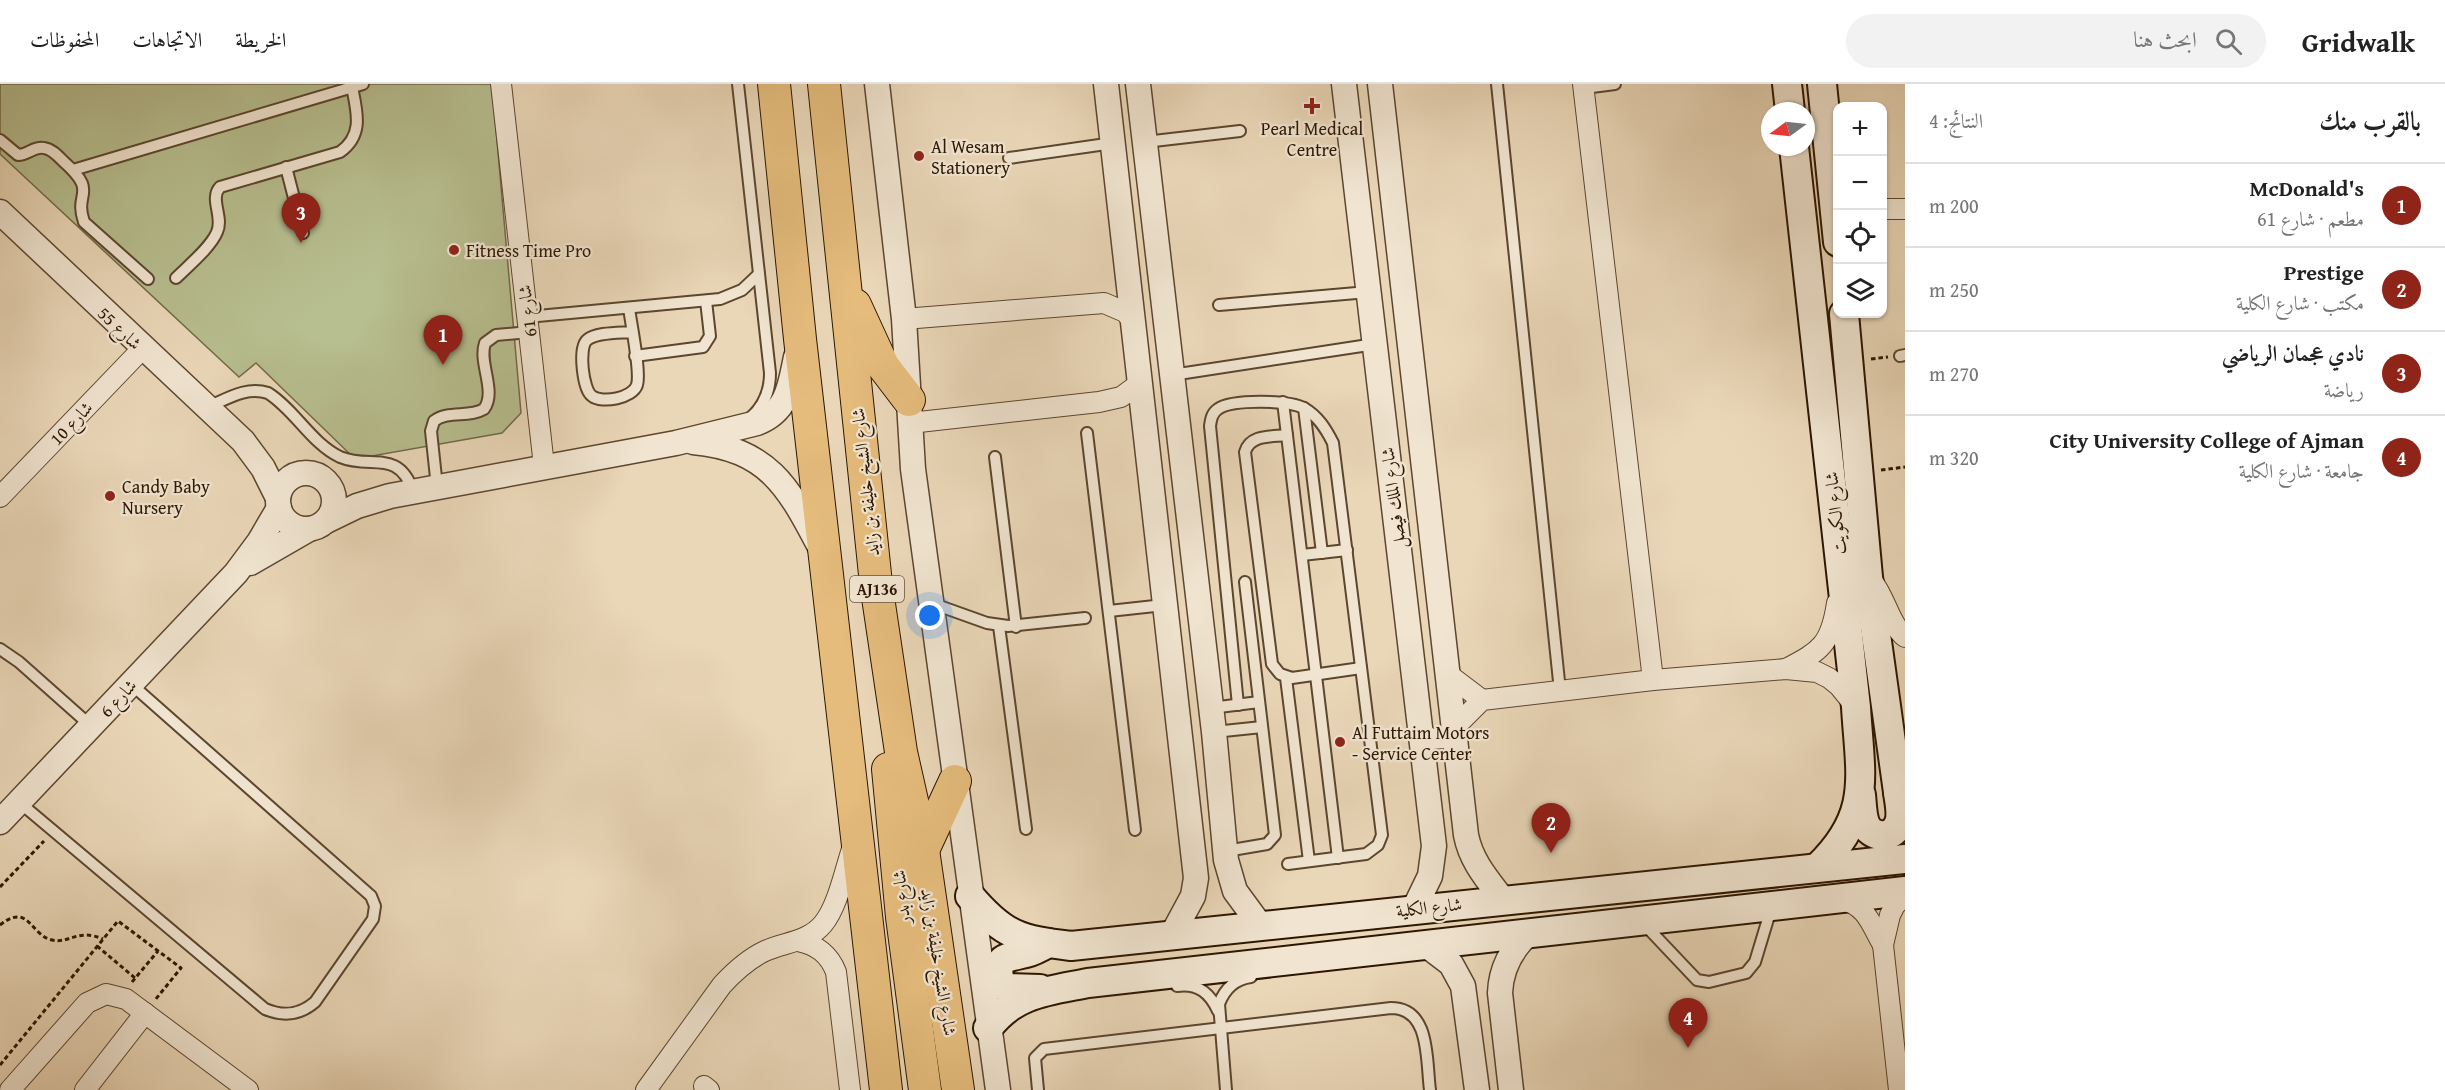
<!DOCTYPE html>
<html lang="ar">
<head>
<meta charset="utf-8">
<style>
  body { margin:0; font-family:"Gentium Book Plus",Amiri,serif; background:#f2f2f2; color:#222; direction:rtl }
  .controls { position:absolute; right:18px; top:18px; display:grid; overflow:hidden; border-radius:12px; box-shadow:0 2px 4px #0004 }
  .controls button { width:54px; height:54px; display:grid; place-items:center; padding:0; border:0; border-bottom:2px solid #e0e0e0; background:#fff; color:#222; font:30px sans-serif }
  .compass { position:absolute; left:1761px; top:18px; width:54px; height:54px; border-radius:50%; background:#fff; box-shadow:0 2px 4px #0004; rotate:255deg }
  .you { position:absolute; left:930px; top:532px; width:21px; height:21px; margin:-15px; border:4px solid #fff; border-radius:50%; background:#1a73e8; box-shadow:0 0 0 9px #1a73e833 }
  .badge { display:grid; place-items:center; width:39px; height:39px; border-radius:50%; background:#8f2418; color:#fff; font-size:20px; font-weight:700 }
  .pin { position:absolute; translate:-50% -50px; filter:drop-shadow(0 2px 3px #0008) }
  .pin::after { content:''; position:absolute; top:32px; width:21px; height:18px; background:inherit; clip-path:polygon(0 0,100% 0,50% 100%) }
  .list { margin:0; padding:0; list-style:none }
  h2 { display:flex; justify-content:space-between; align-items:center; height:78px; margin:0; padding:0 24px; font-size:26px }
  h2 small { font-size:20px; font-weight:400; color:#767676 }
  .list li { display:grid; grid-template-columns:39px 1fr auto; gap:18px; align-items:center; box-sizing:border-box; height:84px; padding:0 24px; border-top:2px solid #e0e0e0 }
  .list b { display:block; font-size:22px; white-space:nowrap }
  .list p { margin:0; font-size:20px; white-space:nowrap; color:#767676 }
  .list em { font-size:20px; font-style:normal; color:#767676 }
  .icon { flex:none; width:33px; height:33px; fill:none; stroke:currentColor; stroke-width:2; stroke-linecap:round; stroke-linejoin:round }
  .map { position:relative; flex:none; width:1905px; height:1006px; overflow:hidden; direction:ltr }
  header { display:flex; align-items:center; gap:36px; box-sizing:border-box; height:84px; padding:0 30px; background:#fff; border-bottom:2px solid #e0e0e0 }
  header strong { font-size:28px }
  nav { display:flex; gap:33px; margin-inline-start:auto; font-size:21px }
  .search { width:420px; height:54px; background:#f2f2f2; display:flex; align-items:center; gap:15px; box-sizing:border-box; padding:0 21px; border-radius:33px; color:#767676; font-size:22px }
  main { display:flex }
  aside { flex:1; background:#fff }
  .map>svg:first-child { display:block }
</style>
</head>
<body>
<header>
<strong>Gridwalk</strong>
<div class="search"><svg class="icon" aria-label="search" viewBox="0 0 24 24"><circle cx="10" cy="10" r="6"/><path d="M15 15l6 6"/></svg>ابحث هنا</div>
<nav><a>الخريطة</a><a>الاتجاهات</a><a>المحفوظات</a></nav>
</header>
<main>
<aside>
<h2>بالقرب منك<small>النتائج: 4</small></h2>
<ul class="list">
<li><span class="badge">1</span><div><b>McDonald's</b><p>مطعم · شارع 61</p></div><em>200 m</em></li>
<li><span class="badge">2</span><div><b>Prestige</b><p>مكتب · شارع الكلية</p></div><em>250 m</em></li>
<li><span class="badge">3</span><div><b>نادي عجمان الرياضي</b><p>رياضة</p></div><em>270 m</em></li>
<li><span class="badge">4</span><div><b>City University College of Ajman</b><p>جامعة · شارع الكلية</p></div><em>320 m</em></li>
</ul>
</aside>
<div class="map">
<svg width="1905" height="1006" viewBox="0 0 1905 1006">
  <rect width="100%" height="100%" fill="#ead7b8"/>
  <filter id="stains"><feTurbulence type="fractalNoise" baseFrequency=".00333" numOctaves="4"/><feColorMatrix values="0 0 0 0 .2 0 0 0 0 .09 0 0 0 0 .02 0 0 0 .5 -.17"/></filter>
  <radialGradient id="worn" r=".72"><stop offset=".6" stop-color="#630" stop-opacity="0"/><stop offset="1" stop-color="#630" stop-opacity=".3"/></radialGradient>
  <!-- green -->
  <path fill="#b7be8f" stroke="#726a48" stroke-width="1.5" d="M 0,0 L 492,0 L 521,329 L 502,349 L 355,375 L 256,279 L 239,293 L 0,70 Z"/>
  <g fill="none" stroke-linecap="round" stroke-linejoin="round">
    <defs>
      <g id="service">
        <path d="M 738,0 L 770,289 C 770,307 764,322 750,334"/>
        <path d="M 1497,0 L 1560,607"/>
        <path d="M 1584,4 L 1615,0"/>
        <path d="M 0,56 L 18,71 C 28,71 34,62 44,64 C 52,65 58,72 63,77 C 100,110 73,107 84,138 L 148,195"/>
        <path d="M 1145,58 L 1240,47"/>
        <path d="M 1009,74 L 1113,59"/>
        <path d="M 286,83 L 303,149"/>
        <path d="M 73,86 L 363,0"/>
        <path d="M 176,194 C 188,182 211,163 217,148 C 224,133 209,115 220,103 L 340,68 C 364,51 357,28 352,3"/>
        <path d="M 1219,221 L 1368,208"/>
        <path d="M 629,224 C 631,240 641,288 637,301 C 633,314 602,320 592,312 C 583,306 578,264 587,256 C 596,248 619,249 632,248"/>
        <path d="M 527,233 L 720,215 L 742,206 L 759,190"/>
        <path d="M 635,272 L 703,263 L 710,252 L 706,217"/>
        <path d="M 1900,272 L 1905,271"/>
        <path d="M 1172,291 L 1375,260"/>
        <path d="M 1283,318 L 1338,774"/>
        <path d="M 208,323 C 227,315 246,302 268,309 C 295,326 311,359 340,373 C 371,386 398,364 413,407"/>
        <path d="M 1304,324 L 1322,469"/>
        <path d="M 1087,349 L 1135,746"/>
        <path d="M 1287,351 C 1272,353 1250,350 1245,368 L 1272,580 L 1280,590 L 1292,594 L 1361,584"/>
        <path d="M 995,373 L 1016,543"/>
        <path d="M 437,403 L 431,347 L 434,337 C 448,326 469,334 484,325 C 497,307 478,279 485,259 L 496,251 L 529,248"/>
        <path d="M 1302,471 L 1347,466"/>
        <path d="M 931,519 L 987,539 L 1008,542 L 1085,534"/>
        <path d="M 1109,527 L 1164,521"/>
        <path d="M 999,542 L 1026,745"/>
        <path d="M 0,565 L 19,578 L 91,642"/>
        <path d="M 1286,594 L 1309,777"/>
        <path d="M 1238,621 L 1210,342 C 1211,335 1212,329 1218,325 C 1232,315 1288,316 1304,324 C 1318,332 1326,345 1333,359 L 1382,751 L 1378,761 L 1366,770 L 1288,780"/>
        <path d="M 1211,624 L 1259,618"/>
        <path d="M 1214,648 L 1262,643"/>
        <path d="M 19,718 L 265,925 C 284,933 300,931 315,918 L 373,835 L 375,822 L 371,812 L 131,600"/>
        <path d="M 1226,767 L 1267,760 L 1275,751 L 1245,498"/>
        <path d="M 1644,840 L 1697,896 L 1709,898 L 1746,889 L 1755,878 L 1771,825"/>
        <path d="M 1177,902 C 1198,899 1210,909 1218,927"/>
        <path d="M 1038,1006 L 1035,974 L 1044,965 L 1391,924 C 1431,924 1426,977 1430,1006"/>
        <path d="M 1226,1006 L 1219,920 C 1225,904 1235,895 1251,893"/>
      </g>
      <g id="minor">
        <path d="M 501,0 L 544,382"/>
        <path d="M 1583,0 L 1653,596"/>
        <path d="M 1882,125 L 1905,125"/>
        <path d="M 904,235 L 1104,219 L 1125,228 L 1133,237"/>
        <path d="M 910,339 L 1099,318 L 1121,313 L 1140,299"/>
        <path d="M 0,413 L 142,265"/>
        <path d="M 1872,497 C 1886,514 1890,541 1905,553"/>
        <path d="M 1786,585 C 1821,567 1831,560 1837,519"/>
        <path d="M 1449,591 L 1482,616"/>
        <path d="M 1420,648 L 1431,655 L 1444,654 L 1482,616 L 1653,596 L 1786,585 L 1817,588 L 1829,594 L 1839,602 L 1856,623"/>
        <path d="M 1841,815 C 1868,823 1870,839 1883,861"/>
        <path d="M 798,857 C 817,861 829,870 836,888 L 850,1006"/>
        <path d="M 704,1002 L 709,1006"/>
        <path d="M 10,1006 L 87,919 L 106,910 L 126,915 L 248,1006"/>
        <path d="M 85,1006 L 145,929"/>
        <path d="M 646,1006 L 722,901 C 734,888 748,875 765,867 C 785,858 808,858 823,840 C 838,822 845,785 853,762"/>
        <path d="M 1899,1006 L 1883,861 L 1890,831 L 1895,821 L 1905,812"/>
      </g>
      <g id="tertiary">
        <path d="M 877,0 L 904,235 L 913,385 L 998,1006"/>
        <path d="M 1106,0 L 1196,794 L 1193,812 L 1172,851"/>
        <path d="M 1138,0 L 1214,648 L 1226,776 L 1235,807 L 1260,841"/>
        <path d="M 1344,0 L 1434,762 L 1430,792 L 1414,825"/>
        <path d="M 1380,0 L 1466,751 C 1471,777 1487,795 1503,816"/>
        <path d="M 0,128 L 243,357 L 263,384 L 278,414"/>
        <path d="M 693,358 C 768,365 788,402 820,463"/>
        <circle cx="306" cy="417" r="28"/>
        <path d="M 326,437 L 357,422 L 390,412 L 676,359 L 757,339 C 788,327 790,302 796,273"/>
        <path d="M 250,479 L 309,445"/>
        <path d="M 0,738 L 236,489 L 259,458 L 279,424"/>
        <path d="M 1426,861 L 1451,880 L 1463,902 L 1477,1006"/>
        <path d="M 1511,1006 L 1500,909 C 1501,884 1511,865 1530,848"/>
      </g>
      <g id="secondary">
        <path d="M 1787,0 L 1790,27"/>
        <path d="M 1822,0 L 1838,158"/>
        <path d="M 1794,63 L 1856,623 C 1860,692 1873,730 1818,783"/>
        <path d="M 1844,230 L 1868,493 L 1898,708 L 1905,727"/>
        <path d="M 1861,711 C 1862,720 1862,731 1865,739 C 1870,754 1892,756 1898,741 C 1903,732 1899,718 1898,708"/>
        <path d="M 970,812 C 1004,852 1020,856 1071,862 L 1905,775"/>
        <path d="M 1040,905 L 1007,904 C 1002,901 1000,899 999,893 C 995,872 1011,873 1026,869 C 1034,867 1041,863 1048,859"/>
        <path d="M 988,944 C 1014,909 1048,907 1088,899 L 1905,807"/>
      </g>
      <g id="primary">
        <path d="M 774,0 L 800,255 L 886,1006"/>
        <path d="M 824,0 L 876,500 L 901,668 L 923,766 L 958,1006"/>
        <path d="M 855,221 L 883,282 L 909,316"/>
        <path d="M 888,685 L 902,833 L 925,1006"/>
        <path d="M 923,766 L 955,697"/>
      </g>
    </defs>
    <!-- service casing -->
    <use href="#service" stroke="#5c462e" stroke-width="14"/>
    <!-- minor casing -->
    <use href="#minor" stroke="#5c462e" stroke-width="22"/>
    <!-- tertiary casing -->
    <use href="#tertiary" stroke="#5c462e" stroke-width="27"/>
    <!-- secondary casing -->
    <use href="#secondary" stroke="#2c1600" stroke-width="32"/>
    <!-- primary casing -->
    <use href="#primary" stroke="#2c1600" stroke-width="34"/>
    <!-- path -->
    <g stroke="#2c1600" stroke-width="3" stroke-dasharray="4.5 3" stroke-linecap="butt">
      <path d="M 1871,275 L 1888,273"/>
      <path d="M 1881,386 L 1905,383"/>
      <path d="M 0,803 L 44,757"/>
      <path d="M 0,841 C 29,818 30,851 52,856 C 70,860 77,844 103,855"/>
      <path d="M 97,862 L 135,894"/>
      <path d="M 132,898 L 158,867"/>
      <path d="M 0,981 L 118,837 L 181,884 L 155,916"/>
    </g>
    <!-- service -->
    <use href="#service" stroke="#f1e5d1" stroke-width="10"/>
    <!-- minor -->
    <use href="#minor" stroke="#f1e5d1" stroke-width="20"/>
    <!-- tertiary -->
    <use href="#tertiary" stroke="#f1e5d1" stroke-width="24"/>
    <!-- secondary -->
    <use href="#secondary" stroke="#f1e5d1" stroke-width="28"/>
    <!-- primary -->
    <use href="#primary" stroke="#e5bc7c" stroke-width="32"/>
  </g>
  <!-- markers -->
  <g fill="#8f2418" stroke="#f1e5d1" stroke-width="2">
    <path d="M1309 13h6v6h6v6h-6v6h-6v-6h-6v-6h6z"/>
    <circle cx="919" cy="72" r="6"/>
    <circle cx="454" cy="166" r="6"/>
    <circle cx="110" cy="412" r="6"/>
    <circle cx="1340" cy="658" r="6"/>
  </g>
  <g text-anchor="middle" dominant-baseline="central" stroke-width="4.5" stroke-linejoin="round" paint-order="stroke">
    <!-- shield labels -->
    <rect fill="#f1e5d1" stroke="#67543f" stroke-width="1.5" x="850" y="492" width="54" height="26" rx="4.5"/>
    <g font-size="16" font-weight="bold" fill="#2c1600">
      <text x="877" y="505">AJ136</text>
    </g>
    <!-- poi labels -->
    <g font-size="18" fill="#2c1600" stroke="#f1e5d1" text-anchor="start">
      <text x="1312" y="44" text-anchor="middle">Pearl Medical<tspan x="1312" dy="21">Centre</tspan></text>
      <text x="931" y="62">Al Wesam<tspan x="931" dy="21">Stationery</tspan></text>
      <text x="466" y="166">Fitness Time Pro</text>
      <text x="122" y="402">Candy Baby<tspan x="122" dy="21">Nursery</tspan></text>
      <text x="1352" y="648">Al Futtaim Motors<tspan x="1352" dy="21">- Service Center</tspan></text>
    </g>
    <!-- street labels -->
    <g font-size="18" fill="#2c1600" stroke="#f1e5d1">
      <text transform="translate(527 227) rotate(-97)">شارع 61</text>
      <text transform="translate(120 244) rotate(44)">شارع 55</text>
      <text transform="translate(71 339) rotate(-46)">شارع 10</text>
      <text transform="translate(865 398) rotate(-96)">شارع الشيخ خليفة بن زايد</text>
      <text transform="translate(1393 414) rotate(-97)">شارع الملك فيصل</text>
      <text transform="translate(1835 429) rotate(-96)">شارع الكويت</text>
      <text transform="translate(118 614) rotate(-47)">شارع 6</text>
      <text transform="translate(901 813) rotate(-96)">شارع بدر</text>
      <text transform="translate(1429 823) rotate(-6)">شارع الكلية</text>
      <text transform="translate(939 878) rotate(81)">شارع الشيخ خليفة بن زايد</text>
    </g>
  </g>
  <rect width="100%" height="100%" filter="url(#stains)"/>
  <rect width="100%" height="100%" fill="url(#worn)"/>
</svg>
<div class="controls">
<button>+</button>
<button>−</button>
<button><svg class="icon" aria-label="locate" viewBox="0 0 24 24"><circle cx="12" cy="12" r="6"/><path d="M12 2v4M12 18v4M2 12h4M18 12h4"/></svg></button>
<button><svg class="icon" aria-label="layers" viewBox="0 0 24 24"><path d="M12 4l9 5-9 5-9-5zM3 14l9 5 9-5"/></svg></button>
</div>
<svg class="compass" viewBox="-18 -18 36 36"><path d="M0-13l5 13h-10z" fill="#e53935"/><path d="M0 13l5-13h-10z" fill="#767676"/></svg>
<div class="you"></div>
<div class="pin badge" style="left:443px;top:281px">1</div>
<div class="pin badge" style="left:1551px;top:769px">2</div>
<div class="pin badge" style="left:301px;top:159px">3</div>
<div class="pin badge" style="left:1688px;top:964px">4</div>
</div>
</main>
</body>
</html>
